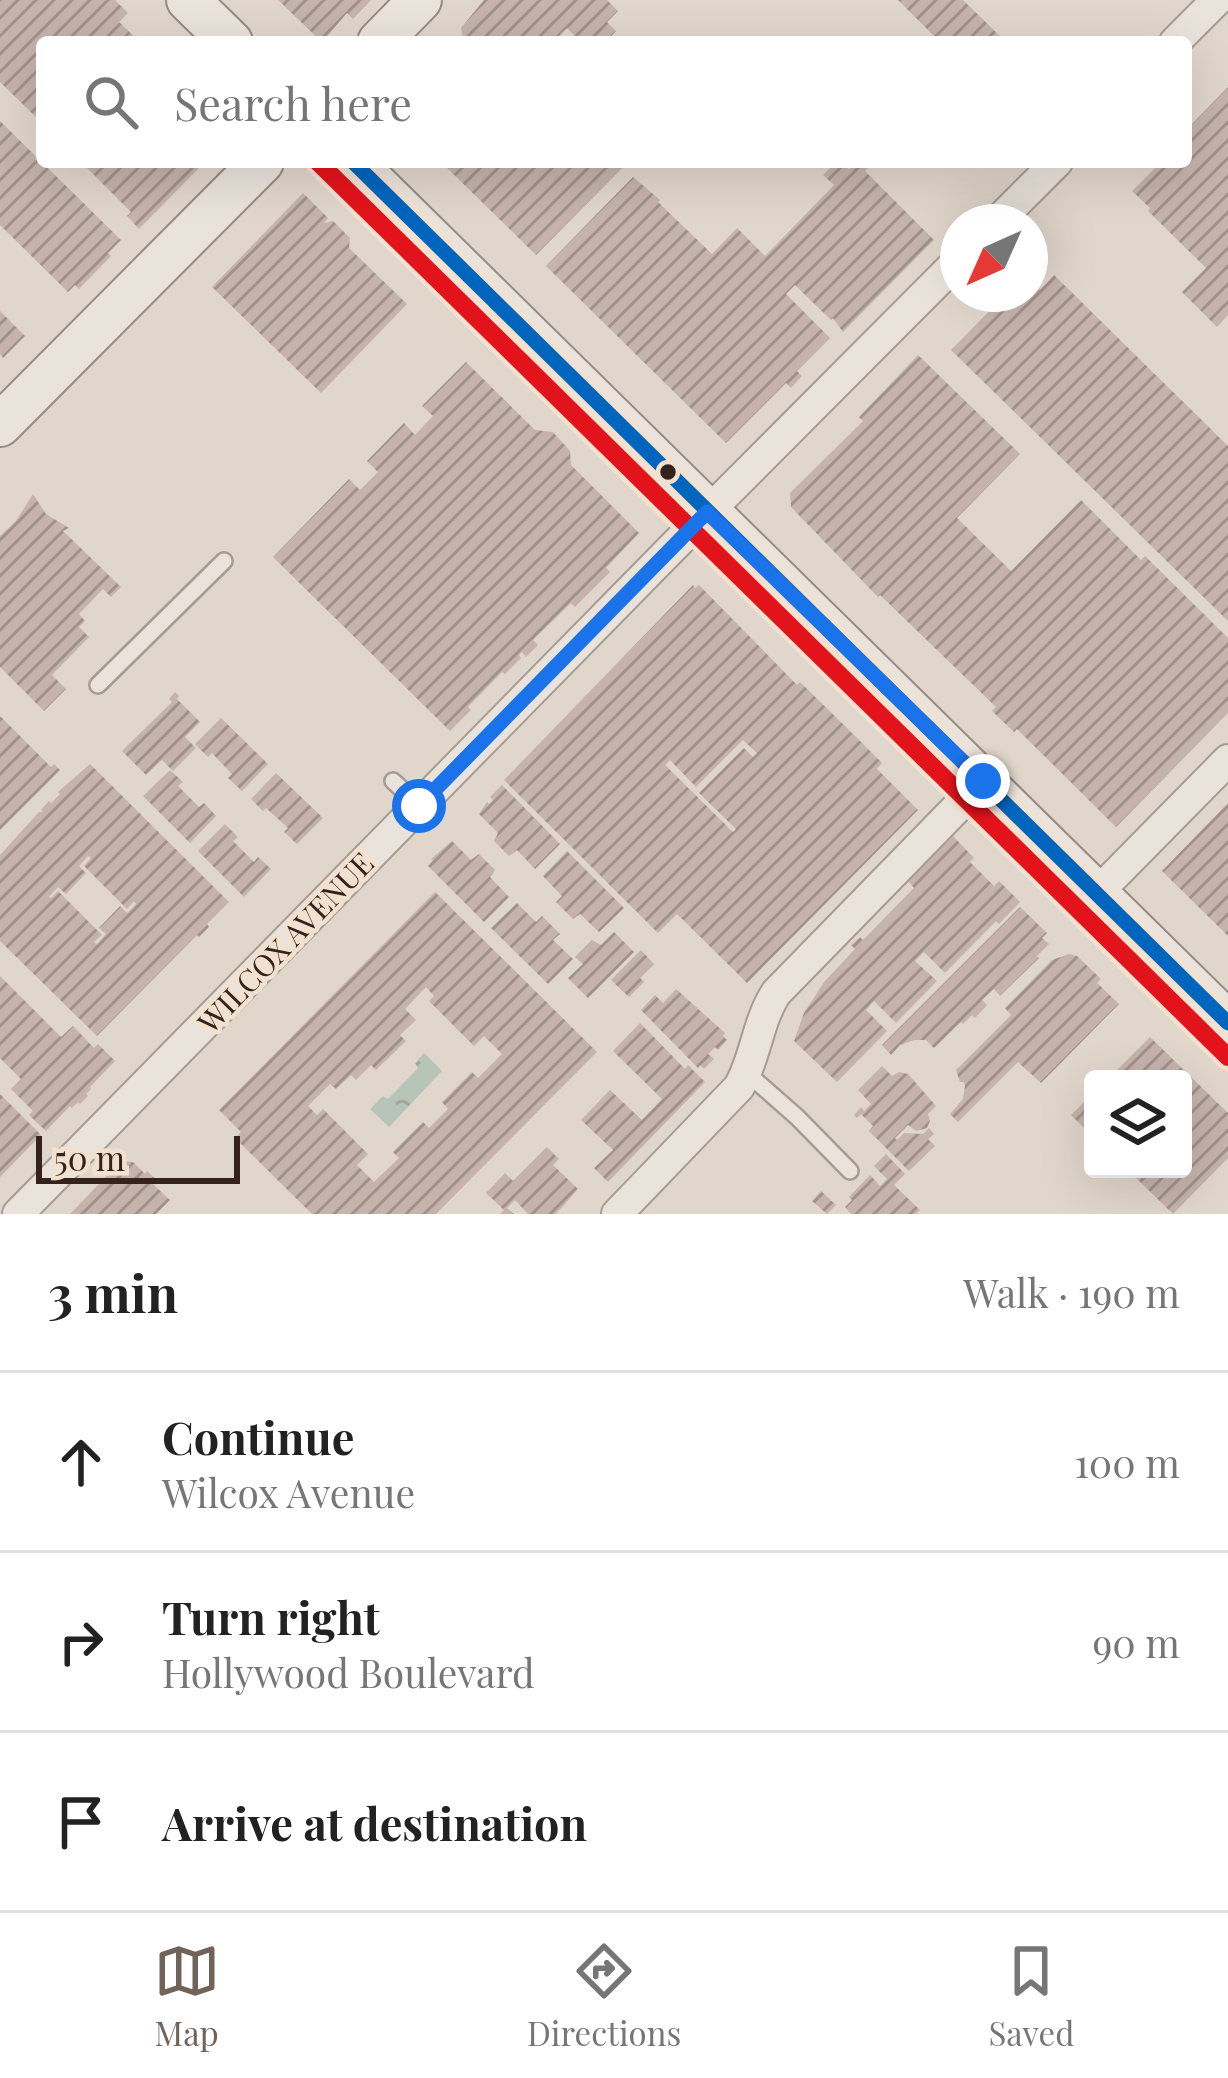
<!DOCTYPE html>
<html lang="en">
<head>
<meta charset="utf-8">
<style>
  body { margin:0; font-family:"Playfair Display",serif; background:#f2f2f2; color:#222 }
  .controls { position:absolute; right:36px; bottom:36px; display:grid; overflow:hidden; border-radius:12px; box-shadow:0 12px 48px #0002 }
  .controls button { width:108px; height:108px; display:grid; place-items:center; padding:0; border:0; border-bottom:3px solid #e0e0e0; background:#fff; color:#222; font:60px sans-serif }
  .compass { position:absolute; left:940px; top:204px; width:108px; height:108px; border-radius:50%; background:#fff; box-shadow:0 12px 48px #0002; rotate:225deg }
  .scale { position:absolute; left:36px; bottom:30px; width:204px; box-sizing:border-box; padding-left:12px; border:6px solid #34231d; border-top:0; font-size:33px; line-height:42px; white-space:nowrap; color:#34231d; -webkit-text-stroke:9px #f3e1d0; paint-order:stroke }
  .stop { position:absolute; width:36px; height:36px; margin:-27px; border:9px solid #1a73e8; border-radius:50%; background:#fff }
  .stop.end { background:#1a73e8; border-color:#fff; box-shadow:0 3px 12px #0008 }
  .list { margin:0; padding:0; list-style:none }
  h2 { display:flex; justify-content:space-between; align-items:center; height:156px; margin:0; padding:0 48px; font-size:51px }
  h2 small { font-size:39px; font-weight:400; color:#767676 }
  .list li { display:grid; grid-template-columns:78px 1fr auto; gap:36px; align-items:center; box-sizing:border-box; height:180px; padding:0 48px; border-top:3px solid #e0e0e0 }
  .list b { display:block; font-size:45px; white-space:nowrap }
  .list p { margin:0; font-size:39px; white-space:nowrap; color:#767676 }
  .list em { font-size:39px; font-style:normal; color:#767676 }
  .icon { flex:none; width:66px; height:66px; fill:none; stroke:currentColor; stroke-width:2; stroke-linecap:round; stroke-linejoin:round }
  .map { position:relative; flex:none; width:1228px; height:1214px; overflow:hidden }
  .search { position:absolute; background:#fff; box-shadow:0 12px 48px #0002; left:36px; right:36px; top:36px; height:132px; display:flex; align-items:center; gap:30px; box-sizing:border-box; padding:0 42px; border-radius:12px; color:#767676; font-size:45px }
  .sheet { height:696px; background:#fff }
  nav { display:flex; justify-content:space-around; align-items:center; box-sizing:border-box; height:168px; border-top:3px solid #e0e0e0; background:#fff; font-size:33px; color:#767676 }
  nav a { display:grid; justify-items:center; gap:6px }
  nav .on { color:#71625a }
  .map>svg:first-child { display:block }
</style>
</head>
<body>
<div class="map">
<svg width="1228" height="1214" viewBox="0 0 1228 1214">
  <defs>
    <pattern id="water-ripples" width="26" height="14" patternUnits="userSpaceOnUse" patternTransform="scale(3)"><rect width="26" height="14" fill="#b6c5b8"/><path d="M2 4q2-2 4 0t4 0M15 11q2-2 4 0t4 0" fill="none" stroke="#9da99e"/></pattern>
    <pattern id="building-hatch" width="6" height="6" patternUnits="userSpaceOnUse" patternTransform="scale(3)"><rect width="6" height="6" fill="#c5b3ac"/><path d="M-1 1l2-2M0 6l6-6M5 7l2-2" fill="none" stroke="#a1918b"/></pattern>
  </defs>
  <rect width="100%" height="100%" fill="#e1d6cb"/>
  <!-- water -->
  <path fill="url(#water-ripples)" d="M 424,1053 L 442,1071 L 389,1127 L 370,1109 L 383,1096 L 388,1099 L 418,1068 L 415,1063 Z"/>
  <!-- building -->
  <g fill="url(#building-hatch)" fill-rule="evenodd">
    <path d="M 0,0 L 115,0 L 128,13 L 119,22 L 140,42 L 42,42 L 42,123 L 0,82 Z"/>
    <path d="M 278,0 L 371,0 L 353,19 L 347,13 L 322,42 Z"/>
    <path d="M 484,0 L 607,0 L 618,11 L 607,22 L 616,31 L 606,42 L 581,42 L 567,28 L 557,38 L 562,42 L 464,42 L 461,28 Z"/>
    <path d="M 898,0 L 963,0 L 1006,42 L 940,42 Z"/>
    <path d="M 1228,87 L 1228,315 L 1217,327 L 1182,292 L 1206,268 L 1148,211 L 1150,208 L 1132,191 L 1161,162 L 1186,162 L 1186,130 Z"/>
    <path d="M 0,121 L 121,240 L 108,253 L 111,256 L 79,289 L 75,285 L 68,292 L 0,225 Z"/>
    <path d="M 81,162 L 205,162 L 139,229 L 127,216 L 131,212 Z"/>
    <path d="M 441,162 L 616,162 L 622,168 L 536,255 Z"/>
    <path d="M 836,162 L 842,162 L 849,169 L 856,163 L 858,165 L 862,162 L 874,162 L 865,171 L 934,240 L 843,332 L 833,318 L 831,320 L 795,285 L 786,294 L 830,338 L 797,371 L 802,376 L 791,388 L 786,383 L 726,443 L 546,266 L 633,177 L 660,200 L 658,202 L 712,254 L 737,228 L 765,256 L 834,185 L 823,175 Z"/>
    <path d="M 303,193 L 328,218 L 324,223 L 333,221 L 350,238 L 349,248 L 407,304 L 321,393 L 212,287 Z"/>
    <path d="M 1054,275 L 1228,446 L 1228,621 L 951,350 L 1006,294 L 1030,294 L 1030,280 L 1040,290 Z"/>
    <path d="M 0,311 L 25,336 L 3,358 L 0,354 Z"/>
    <path d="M 918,355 L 1020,454 L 957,518 L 1011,571 L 1081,500 L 1141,560 L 1145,556 L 1228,638 L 1228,713 L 1116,827 L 1017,729 L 1014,732 L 992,711 L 996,707 L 880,595 L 878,597 L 791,507 L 790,493 L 863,421 L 859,417 Z"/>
    <path d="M 466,362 L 535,430 L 553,432 L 570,451 L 571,465 L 639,533 L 606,568 L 610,572 L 575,607 L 571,603 L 533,640 L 538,645 L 526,657 L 522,652 L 519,655 L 521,658 L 505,674 L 502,672 L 468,707 L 471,710 L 450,731 L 273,557 L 349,479 L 360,490 L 378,472 L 367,461 L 404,423 L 415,435 L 433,416 L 422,406 Z"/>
    <path d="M 33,494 L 46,514 L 69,528 L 63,531 L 121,587 L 111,597 L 103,589 L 79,614 L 85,621 L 79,627 L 89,637 L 52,675 L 66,689 L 44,711 L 0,667 L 0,536 L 16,521 Z"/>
    <path d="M 693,585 L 695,588 L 699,585 L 797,685 L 800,682 L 855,736 L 882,763 L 877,769 L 918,810 L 747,983 L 677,914 L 658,933 L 504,780 ZM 743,740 L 757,753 L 753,757 L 744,748 L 699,793 L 736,829 L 733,832 L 665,765 L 670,760 L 696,787 Z"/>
    <path d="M 175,692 L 179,696 L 177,699 L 200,722 L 185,737 L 196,748 L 173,771 L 162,760 L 146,775 L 122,751 L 172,702 L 169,699 Z"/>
    <path d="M 0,716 L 51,767 L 54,764 L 60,770 L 0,830 Z"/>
    <path d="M 221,718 L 268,764 L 242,791 L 228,778 L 232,774 L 212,753 L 208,757 L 195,744 Z"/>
    <path d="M 90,764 L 229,902 L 207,924 L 209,927 L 199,937 L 197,935 L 97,1036 L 0,941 L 0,855 L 39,812 L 43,812 L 41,810 L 49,801 L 51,803 L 60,794 L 58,792 ZM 88,856 L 91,858 L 84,866 L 127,909 L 134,901 L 136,904 L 127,913 L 120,906 L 99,928 L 106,934 L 97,944 L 94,942 L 102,935 L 58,891 L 51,898 L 49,897 L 58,887 L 66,894 L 86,873 L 79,866 Z"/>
    <path d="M 170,770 L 183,782 L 178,786 L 199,807 L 204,803 L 216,816 L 190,843 L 143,796 Z"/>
    <path d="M 276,773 L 323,818 L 297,844 L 284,832 L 288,828 L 266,808 L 263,811 L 251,799 Z"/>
    <path d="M 502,785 L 560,844 L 535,869 L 517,850 L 509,856 L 494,841 L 498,833 L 479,814 L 487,802 L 489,804 L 493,800 L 490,797 Z"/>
    <path d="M 1228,803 L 1228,936 L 1162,871 Z"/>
    <path d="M 225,824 L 238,837 L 233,841 L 254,862 L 258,857 L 271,869 L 244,897 L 198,851 Z"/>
    <path d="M 953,836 L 974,858 L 970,862 L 994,886 L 999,881 L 1020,902 L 999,924 L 996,921 L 945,973 L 924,952 L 915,961 L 937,981 L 896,1023 L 874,1001 L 866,1010 L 887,1031 L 837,1082 L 794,1041 L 804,1013 L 824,982 L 855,949 L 851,945 L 860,937 L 863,940 L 914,888 L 908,881 Z"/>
    <path d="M 452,841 L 471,860 L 479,854 L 495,870 L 490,877 L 509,897 L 484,922 L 428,866 L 433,860 L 431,859 Z"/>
    <path d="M 567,851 L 624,908 L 599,932 L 580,914 L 573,919 L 556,902 L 562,896 L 543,876 Z"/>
    <path d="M 435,892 L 597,1052 L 436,1214 L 312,1214 L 235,1138 L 241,1132 L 219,1110 ZM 426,987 L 434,996 L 429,1001 L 474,1046 L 484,1036 L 502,1054 L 478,1078 L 472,1072 L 442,1102 L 448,1109 L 429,1128 L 423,1122 L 393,1152 L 399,1158 L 374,1182 L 357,1165 L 368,1154 L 323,1109 L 317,1115 L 308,1106 L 330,1084 L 336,1089 L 351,1075 L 356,1080 L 371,1065 L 376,1070 L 406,1041 L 400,1035 L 416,1020 L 405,1009 Z"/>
    <path d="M 517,903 L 536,922 L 542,916 L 560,934 L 553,940 L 573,959 L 548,984 L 491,928 Z"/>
    <path d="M 1020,907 L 1047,933 L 1042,938 L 1049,944 L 1037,956 L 1039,958 L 1000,996 L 994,989 L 982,1000 L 987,1005 L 975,1018 L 972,1015 L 963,1024 L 961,1022 L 934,1048 L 926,1040 L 914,1040 L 900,1045 L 891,1055 L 882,1045 Z"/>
    <path d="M 614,932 L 634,952 L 588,998 L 568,978 L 583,964 L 575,957 L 592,940 L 601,945 Z"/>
    <path d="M 641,950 L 654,964 L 640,978 L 644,982 L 629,997 L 611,980 Z"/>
    <path d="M 1069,954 L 1077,956 L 1101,979 L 1097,983 L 1119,1004 L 1041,1083 L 1018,1062 L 958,1122 L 950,1114 L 963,1099 L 965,1086 L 964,1082 L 960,1082 L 956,1070 L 1011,1015 L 1005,1008 L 1052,960 Z"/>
    <path d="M 0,976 L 61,1037 L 73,1026 L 94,1048 L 98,1044 L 115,1061 L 90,1087 L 91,1089 L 86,1094 L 88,1096 L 80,1104 L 78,1102 L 72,1108 L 70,1106 L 46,1131 L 29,1115 L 33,1111 L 11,1089 L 21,1079 L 0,1058 Z"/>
    <path d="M 676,989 L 725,1033 L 723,1036 L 727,1040 L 718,1050 L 715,1047 L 708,1054 L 714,1059 L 704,1069 L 700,1065 L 698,1068 L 641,1010 L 655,995 L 663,1003 Z"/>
    <path d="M 640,1023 L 685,1069 L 688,1065 L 705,1082 L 608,1182 L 594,1168 L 613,1150 L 581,1120 L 610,1090 L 642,1120 L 662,1099 L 613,1051 Z"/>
    <path d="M 1150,1037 L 1228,1113 L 1228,1158 L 1173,1214 L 1131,1173 L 1135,1169 L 1183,1169 L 1183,1079 L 1108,1079 Z"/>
    <path d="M 882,1066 L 892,1076 L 899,1072 L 908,1074 L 936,1106 L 928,1114 L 930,1121 L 927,1128 L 916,1131 L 908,1125 L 895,1138 L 897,1140 L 904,1133 L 923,1134 L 929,1128 L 934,1134 L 928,1139 L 935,1146 L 909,1171 L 869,1131 L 873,1126 L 861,1114 L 857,1118 L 854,1115 L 861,1107 L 864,1111 L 871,1104 L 858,1090 Z"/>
    <path d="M 1093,1093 L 1093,1137 L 1071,1115 Z"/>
    <path d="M 0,1094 L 41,1135 L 0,1177 Z"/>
    <path d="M 547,1147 L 559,1159 L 553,1165 L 578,1189 L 556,1214 L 528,1214 L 515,1200 L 507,1208 L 514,1214 L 500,1214 L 504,1210 L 486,1193 L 505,1173 L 513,1181 Z"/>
    <path d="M 886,1154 L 905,1174 L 894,1185 L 920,1210 L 916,1214 L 851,1214 L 845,1207 L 852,1200 L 849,1197 L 870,1175 L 880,1186 L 887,1179 L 874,1166 Z"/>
    <path d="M 121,1161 L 133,1162 L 145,1174 L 147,1171 L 157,1180 L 153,1184 L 170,1200 L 156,1214 L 70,1214 Z"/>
    <path d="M 821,1191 L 836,1205 L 827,1214 L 812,1201 Z"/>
  </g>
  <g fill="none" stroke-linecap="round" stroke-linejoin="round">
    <defs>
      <g id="service">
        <path d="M 98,685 L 224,561"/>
        <path d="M 393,781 L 419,805"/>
        <path d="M 747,1073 L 797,1117 L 850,1171"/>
      </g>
      <g id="minor">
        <path d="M 1175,42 L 1217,0"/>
        <path d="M 997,222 L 1057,162"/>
        <path d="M 1098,892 L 1228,760"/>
        <path d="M 18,1214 L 673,547 L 958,261"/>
        <path d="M 617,1214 L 739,1087 C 756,1057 757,1023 776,993 L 983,781"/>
      </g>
      <g id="secondary">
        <path d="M 188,0 L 231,42"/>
        <path d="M 379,42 L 420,0"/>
        <path d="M 353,162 L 1228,1023"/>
        <path d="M 0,425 L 262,162"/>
      </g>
    </defs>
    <!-- service casing -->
    <use href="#service" stroke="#a69c94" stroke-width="20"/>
    <!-- minor casing -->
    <use href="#minor" stroke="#a69c94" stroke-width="34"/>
    <!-- secondary casing -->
    <use href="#secondary" stroke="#968b84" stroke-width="46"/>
    <!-- service -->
    <use href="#service" stroke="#eae3dc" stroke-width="15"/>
    <!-- minor -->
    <use href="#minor" stroke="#eae3dc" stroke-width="30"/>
    <!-- secondary -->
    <use href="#secondary" stroke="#eae3dc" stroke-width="42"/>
    <defs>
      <path id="bus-1" d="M 353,162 L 1228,1023"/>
    </defs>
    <!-- bus-1 casing -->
    <use href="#bus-1" stroke="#f3e1d0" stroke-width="24"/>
    <!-- bus-1 -->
    <use href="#bus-1" stroke="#0065bd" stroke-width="15"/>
    <defs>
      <path id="metro-1" d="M 318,162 L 1228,1057"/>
    </defs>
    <!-- metro-1 casing -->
    <use href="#metro-1" stroke="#f3e1d0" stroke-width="27"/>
    <!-- metro-1 -->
    <use href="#metro-1" stroke="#e3131b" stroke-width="18"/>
  </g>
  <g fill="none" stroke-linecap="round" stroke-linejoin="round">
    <!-- route -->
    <path stroke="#1a73e8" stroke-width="15" d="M 419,806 L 707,512 L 983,781"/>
  </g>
  <!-- markers -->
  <circle fill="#34231d" stroke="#f3e1d0" stroke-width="4.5" cx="668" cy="472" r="10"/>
  <g text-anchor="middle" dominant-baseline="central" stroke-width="9" stroke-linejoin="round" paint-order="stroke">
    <!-- street labels -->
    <g font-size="30" fill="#34231d" stroke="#f3e1d0">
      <text transform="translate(285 942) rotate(-46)">WILCOX AVENUE</text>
    </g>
  </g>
</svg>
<div class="controls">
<button><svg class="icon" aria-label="layers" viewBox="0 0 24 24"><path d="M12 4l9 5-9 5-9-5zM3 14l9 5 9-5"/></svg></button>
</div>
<svg class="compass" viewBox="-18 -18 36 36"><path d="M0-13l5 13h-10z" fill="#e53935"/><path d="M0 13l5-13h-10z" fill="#767676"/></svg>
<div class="scale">50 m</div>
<div class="stop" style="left:419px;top:806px"></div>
<div class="stop end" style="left:983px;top:781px"></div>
<div class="search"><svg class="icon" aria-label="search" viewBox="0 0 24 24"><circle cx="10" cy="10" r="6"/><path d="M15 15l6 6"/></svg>Search here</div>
</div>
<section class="sheet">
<h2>3 min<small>Walk · 190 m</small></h2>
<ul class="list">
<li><svg class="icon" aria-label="ahead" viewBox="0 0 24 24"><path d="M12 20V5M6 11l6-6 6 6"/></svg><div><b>Continue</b><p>Wilcox Avenue</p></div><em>100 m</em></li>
<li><svg class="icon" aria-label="right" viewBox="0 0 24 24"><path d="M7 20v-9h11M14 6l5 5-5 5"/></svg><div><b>Turn right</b><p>Hollywood Boulevard</p></div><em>90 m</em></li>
<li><svg class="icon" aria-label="arrive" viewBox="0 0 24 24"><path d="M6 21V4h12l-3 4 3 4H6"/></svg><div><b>Arrive at destination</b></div></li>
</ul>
</section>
<nav>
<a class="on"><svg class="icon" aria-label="map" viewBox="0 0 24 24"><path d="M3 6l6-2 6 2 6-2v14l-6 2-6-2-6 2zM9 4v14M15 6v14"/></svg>Map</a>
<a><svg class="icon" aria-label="directions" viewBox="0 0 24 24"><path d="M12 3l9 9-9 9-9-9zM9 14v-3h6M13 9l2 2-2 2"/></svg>Directions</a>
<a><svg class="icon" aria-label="saved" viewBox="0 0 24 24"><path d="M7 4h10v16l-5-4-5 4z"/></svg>Saved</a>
</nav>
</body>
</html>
